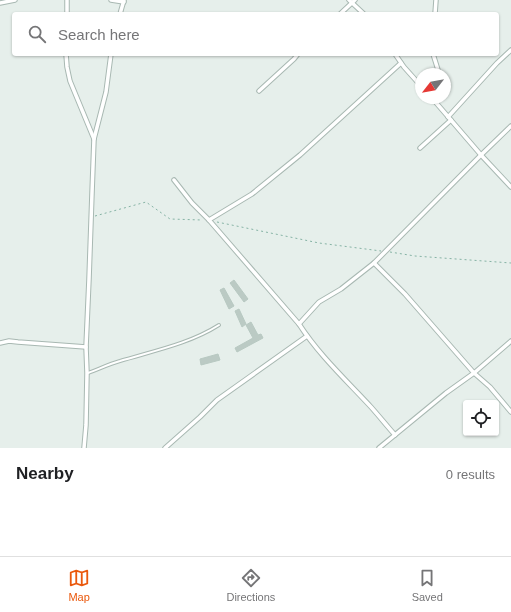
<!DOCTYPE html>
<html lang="en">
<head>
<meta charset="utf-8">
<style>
  body { margin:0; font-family:Helvetica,sans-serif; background:#f2f2f2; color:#202124 }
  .controls { position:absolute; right:12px; bottom:12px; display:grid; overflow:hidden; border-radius:4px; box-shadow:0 1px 3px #0004 }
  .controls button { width:36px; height:36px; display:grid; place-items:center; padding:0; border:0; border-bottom:1px solid #e0e0e0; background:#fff; color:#202124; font:20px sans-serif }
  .compass { position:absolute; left:415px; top:68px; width:36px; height:36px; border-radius:50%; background:#fff; box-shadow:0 1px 3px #0004; rotate:239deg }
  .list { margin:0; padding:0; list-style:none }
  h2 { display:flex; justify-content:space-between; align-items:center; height:52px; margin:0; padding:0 16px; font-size:17px }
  h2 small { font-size:13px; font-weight:400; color:#757577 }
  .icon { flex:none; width:22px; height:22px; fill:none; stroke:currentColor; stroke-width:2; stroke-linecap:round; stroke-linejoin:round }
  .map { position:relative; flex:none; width:511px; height:448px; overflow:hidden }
  .search { position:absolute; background:#fff; box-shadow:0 1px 3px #0004; left:12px; right:12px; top:12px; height:44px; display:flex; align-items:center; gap:10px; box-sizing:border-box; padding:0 14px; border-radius:4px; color:#757577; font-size:15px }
  .sheet { height:108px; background:#fff }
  nav { display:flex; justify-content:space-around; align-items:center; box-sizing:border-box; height:56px; border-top:1px solid #e0e0e0; background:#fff; font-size:11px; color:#757577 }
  nav a { display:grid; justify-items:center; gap:2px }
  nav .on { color:#ea580c }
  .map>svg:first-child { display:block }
</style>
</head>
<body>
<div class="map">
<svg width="511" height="448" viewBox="0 0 511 448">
  <rect width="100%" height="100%" fill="#e6efeb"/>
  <!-- building -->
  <g fill="#bbcac4" stroke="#b8c9c2">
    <path d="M 234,280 L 248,299 L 244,302 L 230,283 Z"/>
    <path d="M 224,288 L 234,306 L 229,309 L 220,290 Z"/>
    <path d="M 239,309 L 246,324 L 242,327 L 235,311 Z"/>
    <path d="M 251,322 L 258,335 L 261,334 L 263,338 L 237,352 L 235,348 L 253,338 L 246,325 Z"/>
    <path d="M 218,354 L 220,360 L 201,365 L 200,359 Z"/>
  </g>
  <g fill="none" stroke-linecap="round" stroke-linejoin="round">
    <defs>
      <path id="service" d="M 88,373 C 99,369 109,364 120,361 C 153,351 189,344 219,325"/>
      <g id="minor">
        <path d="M 111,0 L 124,2"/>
        <path d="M 349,0 L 364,14"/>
        <path d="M 0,3 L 15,0"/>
        <path d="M 67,14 L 67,0"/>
        <path d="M 120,14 L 124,0"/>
        <path d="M 340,14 L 355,0"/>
        <path d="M 435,14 L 436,0"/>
        <path d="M 66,54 L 67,67 L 70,81 L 94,139 L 92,193 L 89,279 L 86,347 L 87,373 L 86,425 L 84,448"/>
        <path d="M 395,54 L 404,67 L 421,86"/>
        <path d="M 433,54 L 439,73 L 439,74"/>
        <path d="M 259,91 L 294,59 L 298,54"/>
        <path d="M 432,98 L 481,155 L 511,187"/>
        <path d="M 448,117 L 497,63 L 511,50"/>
        <path d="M 94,139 L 106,92 L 111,54"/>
        <path d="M 420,148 L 451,120"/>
        <path d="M 174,180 L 192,203 L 209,220 L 299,324 C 319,355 346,380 371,407 C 379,416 387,426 395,435"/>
        <path d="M 209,220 L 252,194 L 300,155 L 401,63"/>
        <path d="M 374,263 L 405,294 L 474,373 L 490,387 L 511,412"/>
        <path d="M 299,324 L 319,302 L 341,289 L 374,263 L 481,155 L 511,126"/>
        <path d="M 0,343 L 9,341 L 18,342 L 86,347"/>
        <path d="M 165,448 L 200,417 L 217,400 L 307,336"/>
        <path d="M 379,448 L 446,393 L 474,373 L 511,341"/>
      </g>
    </defs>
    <!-- service casing -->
    <use href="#service" stroke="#a8b8b2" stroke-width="4"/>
    <!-- minor casing -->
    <use href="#minor" stroke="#a8b8b2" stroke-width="5.5"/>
    <!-- path -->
    <g stroke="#86b3a5" stroke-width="1" stroke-dasharray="2 3" stroke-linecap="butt">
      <path d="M 95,216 L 146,202 L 170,219 L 202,220"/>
      <path d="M 217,222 L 319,243 L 381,251"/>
      <path d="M 390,252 L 415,256 L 511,263"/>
    </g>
    <!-- service -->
    <use href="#service" stroke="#fff" stroke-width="2"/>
    <!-- minor -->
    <use href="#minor" stroke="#fff" stroke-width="3.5"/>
  </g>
</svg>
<div class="controls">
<button><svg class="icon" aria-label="locate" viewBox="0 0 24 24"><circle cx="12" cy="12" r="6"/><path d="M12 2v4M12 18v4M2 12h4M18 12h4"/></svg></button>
</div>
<svg class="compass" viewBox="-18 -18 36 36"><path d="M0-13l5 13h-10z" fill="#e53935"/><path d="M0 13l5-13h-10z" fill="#757577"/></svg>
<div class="search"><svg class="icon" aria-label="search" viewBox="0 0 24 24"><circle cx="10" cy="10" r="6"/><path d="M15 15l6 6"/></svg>Search here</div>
</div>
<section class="sheet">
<h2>Nearby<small>0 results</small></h2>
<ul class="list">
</ul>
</section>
<nav>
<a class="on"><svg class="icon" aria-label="map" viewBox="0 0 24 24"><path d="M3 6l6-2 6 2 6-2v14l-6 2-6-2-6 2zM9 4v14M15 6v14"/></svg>Map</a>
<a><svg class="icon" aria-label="directions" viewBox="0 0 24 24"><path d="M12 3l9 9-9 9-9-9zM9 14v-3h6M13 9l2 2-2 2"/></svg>Directions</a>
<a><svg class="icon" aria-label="saved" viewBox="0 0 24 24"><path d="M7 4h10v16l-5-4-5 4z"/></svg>Saved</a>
</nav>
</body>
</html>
